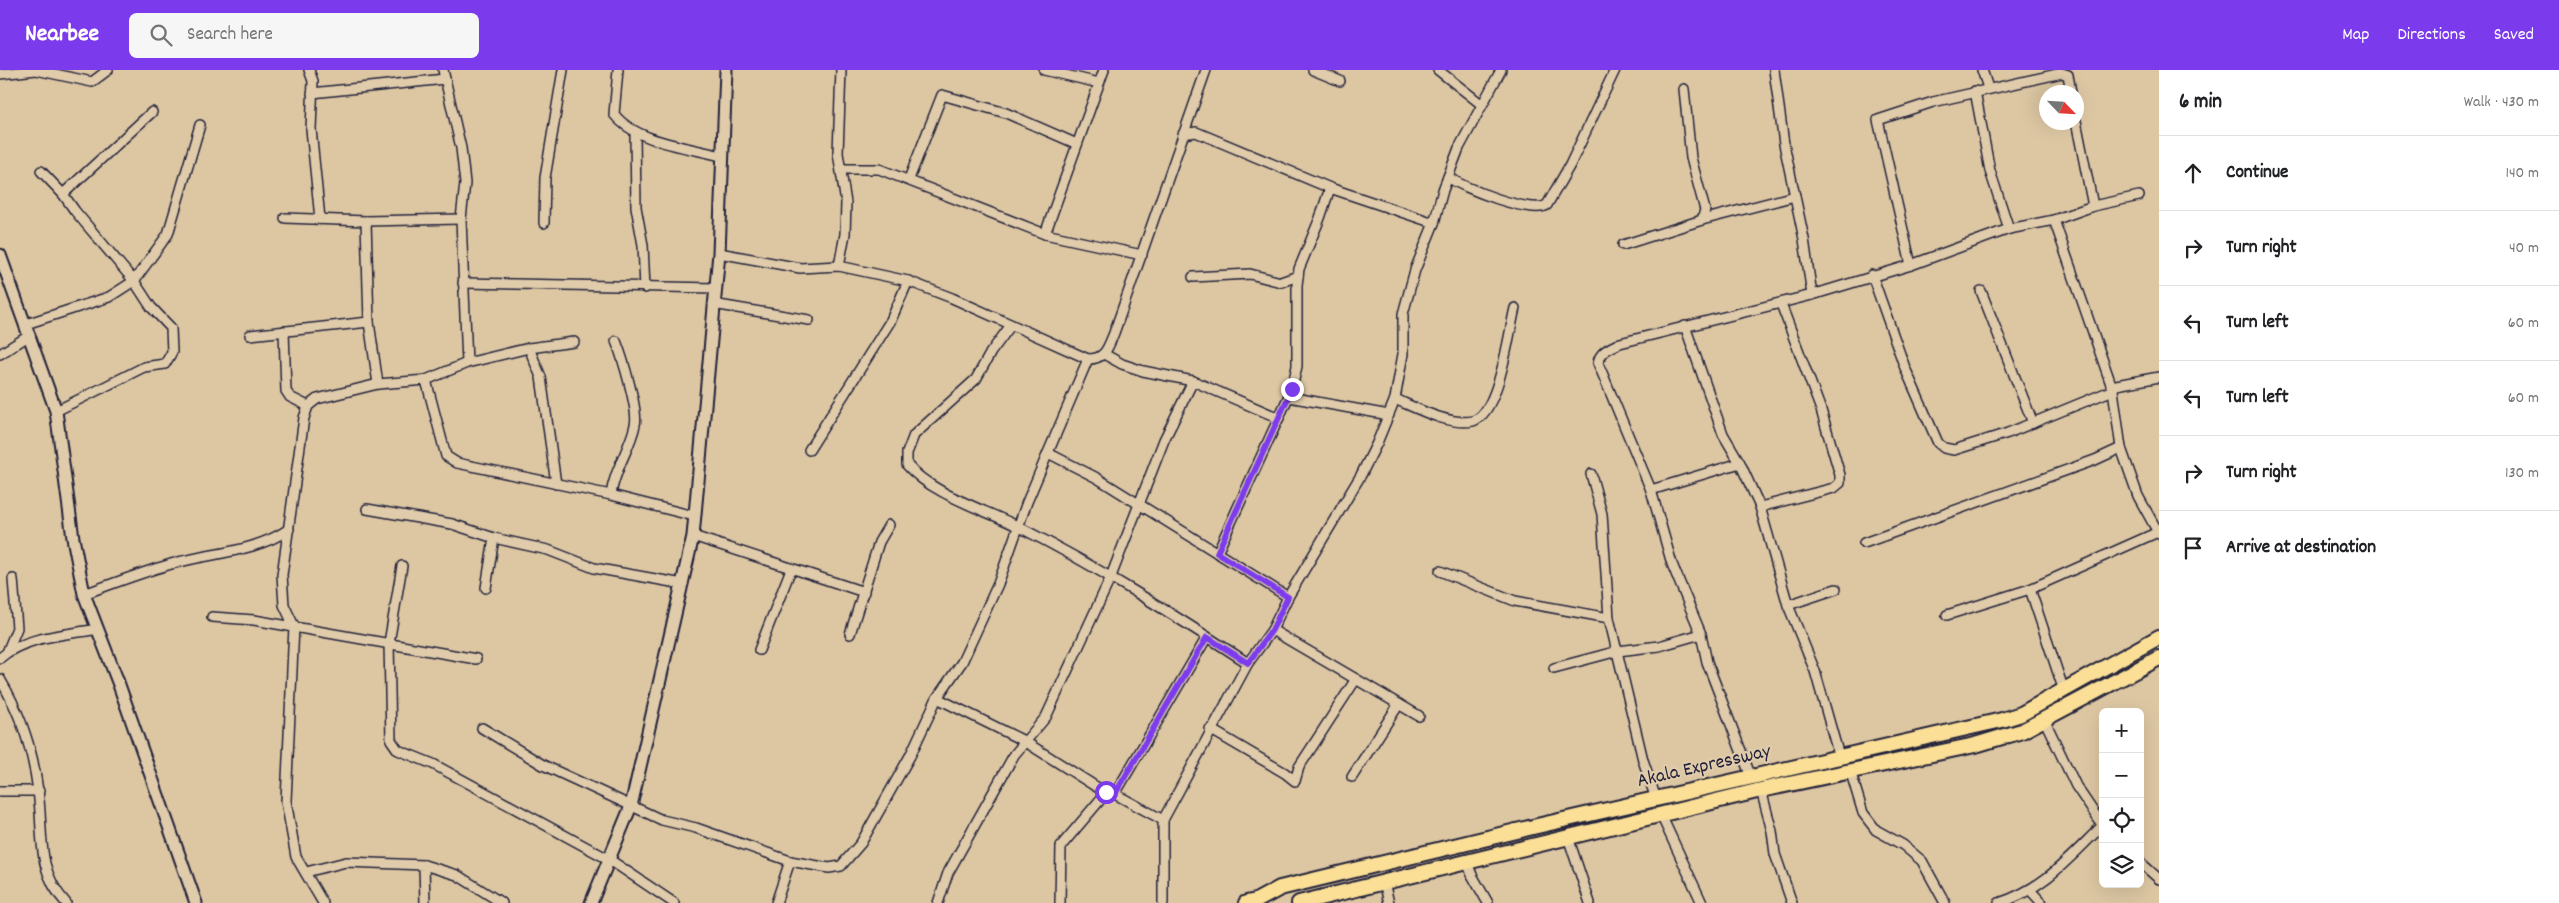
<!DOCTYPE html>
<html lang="en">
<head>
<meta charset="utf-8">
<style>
  body { margin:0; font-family:Dekko,sans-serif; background:#f6f6f6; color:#202124 }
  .controls { position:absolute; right:15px; bottom:15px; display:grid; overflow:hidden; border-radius:8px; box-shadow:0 5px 20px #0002 }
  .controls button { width:45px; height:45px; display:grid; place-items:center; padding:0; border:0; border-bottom:1px solid #e0e0e0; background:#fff; color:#202124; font:25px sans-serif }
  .compass { position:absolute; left:2039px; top:15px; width:45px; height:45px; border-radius:50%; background:#fff; box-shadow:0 5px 20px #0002; rotate:115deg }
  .stop { position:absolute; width:15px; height:15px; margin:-11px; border:4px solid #7c3aed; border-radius:50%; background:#fff }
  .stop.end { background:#7c3aed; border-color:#fff; box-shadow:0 1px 5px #0008 }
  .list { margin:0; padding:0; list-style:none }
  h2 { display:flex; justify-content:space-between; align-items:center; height:65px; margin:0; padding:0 20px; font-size:21px }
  h2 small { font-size:16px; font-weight:400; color:#757577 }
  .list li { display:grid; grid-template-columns:32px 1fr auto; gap:15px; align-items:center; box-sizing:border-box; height:75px; padding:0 20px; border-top:1px solid #e0e0e0 }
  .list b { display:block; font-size:19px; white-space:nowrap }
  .list em { font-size:16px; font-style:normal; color:#757577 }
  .icon { flex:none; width:28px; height:28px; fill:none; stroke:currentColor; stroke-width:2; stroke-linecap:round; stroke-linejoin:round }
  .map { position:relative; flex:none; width:2159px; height:833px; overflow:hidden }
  header { display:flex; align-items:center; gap:30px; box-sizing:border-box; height:70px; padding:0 25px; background:#7c3aed; color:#fff }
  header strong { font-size:24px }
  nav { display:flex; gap:28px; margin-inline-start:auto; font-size:18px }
  .search { width:350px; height:45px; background:#f6f6f6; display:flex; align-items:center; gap:12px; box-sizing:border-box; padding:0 18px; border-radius:8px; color:#757577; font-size:19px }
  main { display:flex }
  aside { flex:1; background:#fff }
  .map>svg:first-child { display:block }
</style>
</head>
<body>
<header>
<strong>Nearbee</strong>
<div class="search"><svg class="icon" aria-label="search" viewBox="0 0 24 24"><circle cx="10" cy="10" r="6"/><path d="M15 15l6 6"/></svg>Search here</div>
<nav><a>Map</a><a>Directions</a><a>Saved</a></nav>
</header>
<main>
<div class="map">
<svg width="2159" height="833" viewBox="0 0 2159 833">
  <rect width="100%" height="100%" fill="#ddc7a3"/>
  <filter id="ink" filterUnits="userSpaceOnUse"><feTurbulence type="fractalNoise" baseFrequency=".02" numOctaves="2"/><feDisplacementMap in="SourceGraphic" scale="10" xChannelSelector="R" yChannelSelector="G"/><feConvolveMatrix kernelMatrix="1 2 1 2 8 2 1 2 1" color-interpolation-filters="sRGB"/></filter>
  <g filter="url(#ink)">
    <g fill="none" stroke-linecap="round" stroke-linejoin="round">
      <defs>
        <g id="minor">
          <path d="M 309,0 L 313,11 L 311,59 L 320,149"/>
          <path d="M 443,0 L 461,78 L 465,113 L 461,149 L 467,293"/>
          <path d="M 618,0 L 614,44 C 635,72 688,77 721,86"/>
          <path d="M 1044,0 L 1099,13"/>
          <path d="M 1313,0 L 1340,11"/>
          <path d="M 1438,0 L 1481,34"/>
          <path d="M 1774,0 L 1784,74 L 1804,169 L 1812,225"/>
          <path d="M 1982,0 L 1988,18"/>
          <path d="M 0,4 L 36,0 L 92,12 L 108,0"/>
          <path d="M 1684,19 L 1691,88 L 1705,140 L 1702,150"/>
          <path d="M 1975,21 L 1990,101 L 2009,159"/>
          <path d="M 312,23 L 445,9"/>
          <path d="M 2076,51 L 2093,136"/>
          <path d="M 635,63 L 636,137 L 643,175 L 645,218"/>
          <path d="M 1183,64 L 1196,62 L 1330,118 L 1434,153"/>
          <path d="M 842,99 L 879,99 L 1045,164 L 1142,185"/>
          <path d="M 41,101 L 63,124 L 75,141 L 134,211 L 151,237 L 171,258 L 172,282 L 165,294 L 144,297 L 56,341"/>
          <path d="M 1448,107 C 1463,118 1532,145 1547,135 L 1570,95 L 1615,0"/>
          <path d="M 909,109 L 942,25 L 1006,43 L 1077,74"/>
          <path d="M 63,124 L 152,42"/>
          <path d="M 2139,126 L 2093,136 L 2054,150 L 2113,320 L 2121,378 L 2138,426 L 2159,464"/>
          <path d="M 285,148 L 366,151 L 461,149"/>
          <path d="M 366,151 L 369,252 L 378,314"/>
          <path d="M 544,153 L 545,108 L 563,0"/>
          <path d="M 1045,164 L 1104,0"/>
          <path d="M 1623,175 L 1702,150 L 1795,126"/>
          <path d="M 1911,195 L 1878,50 L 1933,32 L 2062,3 L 2068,5 L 2071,22"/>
          <path d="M 839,196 L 845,164 L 846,133 L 838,83 L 841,0"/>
          <path d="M 1872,205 L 1905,298 L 1938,373 L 1944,378 L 1954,380 L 2008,363 L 2113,320"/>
          <path d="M 1193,207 L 1250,204 L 1281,212 L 1298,206"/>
          <path d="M 463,213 L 715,218"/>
          <path d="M 1981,221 L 2033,353"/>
          <path d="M 713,234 L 809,250"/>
          <path d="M 26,254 L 109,227 L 134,211 L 168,164 L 200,55"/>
          <path d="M 1011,255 L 991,282 L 976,309 L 914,365 L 907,383 L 907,395 C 933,425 984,439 1019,457 C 1098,497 1174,545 1248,593"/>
          <path d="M 1685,256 L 1723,364 L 1740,393 L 1760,437 L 1788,535 L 1815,601 L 1839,686"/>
          <path d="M 284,261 L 286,321 L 290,327 L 308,336"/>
          <path d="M 250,265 L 369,252"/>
          <path d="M 529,278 L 574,272"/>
          <path d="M 0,284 L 30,265"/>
          <path d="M 1104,284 L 1122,294 L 1143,301 L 1193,311 L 1279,348"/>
          <path d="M 1088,289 C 1106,289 1108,277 1114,263 L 1206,0"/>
          <path d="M 426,310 L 446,386 L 457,393 L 611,425 L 694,446"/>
          <path d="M 2111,316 L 2159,307"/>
          <path d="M 1289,327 L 1389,345"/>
          <path d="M 1395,329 C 1416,338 1450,356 1473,351 C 1499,344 1509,262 1515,238"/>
          <path d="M 809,380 L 891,250 L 908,211"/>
          <path d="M 1048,383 L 1097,408 L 1288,527"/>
          <path d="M 1591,404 L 1602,444 L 1609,548 L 1643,690 L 1656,729"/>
          <path d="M 1651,420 L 1740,393"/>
          <path d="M 611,425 C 614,400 630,379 635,355 C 639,341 622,286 616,271"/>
          <path d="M 1760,437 L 1834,418 L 1840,413 L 1840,405 L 1821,340 L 1781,234"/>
          <path d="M 367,439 L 452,454 L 494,468 L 548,480 L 594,498 L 683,514"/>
          <path d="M 693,466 L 864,522"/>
          <path d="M 1864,473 L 2095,390 L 2121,378"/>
          <path d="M 1217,483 L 1292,319 L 1297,296 L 1297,215 L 1299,199 L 1320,148 L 1330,118"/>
          <path d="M 402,496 L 389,573 L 391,670 L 398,680 L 433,694 L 610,790 L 674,833"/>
          <path d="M 1440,501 L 1515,531 L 1609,548"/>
          <path d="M 486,518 L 494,468"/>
          <path d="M 2030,519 L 2064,621"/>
          <path d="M 84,524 C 112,514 140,503 168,495 C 207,483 255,483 289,459"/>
          <path d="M 1788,535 L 1836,519"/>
          <path d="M 1947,545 L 2030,519 L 2158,462"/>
          <path d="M 212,547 L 254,550 L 476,589"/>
          <path d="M 1272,560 L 1419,646"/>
          <path d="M 850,564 L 879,472 L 889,455"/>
          <path d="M 8,580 L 17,558 L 13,509"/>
          <path d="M 759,580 L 791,499"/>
          <path d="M 0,588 C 25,566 66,565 98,559"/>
          <path d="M 1554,598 L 1618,581 L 1659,576 L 1701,564"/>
          <path d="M 0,609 C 21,644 33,680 38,721 C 44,763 35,799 66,833"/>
          <path d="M 937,628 L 1024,671 L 1106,723 L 1115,724 L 1163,750 L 1248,593 L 1272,560 L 1288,527 L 1361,405 L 1377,373 L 1395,329 L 1403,284 L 1403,244 L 1415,200 L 1434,153 L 1443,120 L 1459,78 L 1501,0"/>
          <path d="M 2044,649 L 2076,716 L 2103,756"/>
          <path d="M 482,658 L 543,695 L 662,750 L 696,758 L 790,791 L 829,798 L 841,796 L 861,773 L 910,686 L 937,628 L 962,592 L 998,514 L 1027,432 L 1088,289 L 952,228 L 908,211 L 839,196 L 800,198 L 719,183"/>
          <path d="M 1210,659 L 1285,703 L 1295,711 L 1299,697 L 1356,609"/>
          <path d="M 1850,700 L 1863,743 L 1876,760 L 1903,775 L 1922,791 L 1945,833"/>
          <path d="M 1352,707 L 1399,634"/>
          <path d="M 1751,707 L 1707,592 L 1701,564 L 1672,494 L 1651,420 L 1598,293 C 1600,281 1610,278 1620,273 L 1812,225 L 1911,195 L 2009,159 L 2054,150"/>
          <path d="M 1761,720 L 1772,761 L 1775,784 L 1792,833"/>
          <path d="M 0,721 L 39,721"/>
          <path d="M 1115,724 L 1207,567"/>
          <path d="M 1661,745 L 1702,833"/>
          <path d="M 1568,767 L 1590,833"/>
          <path d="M 1467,792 L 1472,805 L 1488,833"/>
          <path d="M 2140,792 L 2159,809"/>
          <path d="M 424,795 L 457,805 L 502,833"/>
          <path d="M 306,802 L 346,792 L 424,795 L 425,833"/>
          <path d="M 1384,812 L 1389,833"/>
          <path d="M 2030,820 L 2042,833"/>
          <path d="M 323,833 L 296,787 L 286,731 L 294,556 L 284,535 L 282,505 L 304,348 L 308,336 L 317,329 L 378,314 L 426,310 L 467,293 L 529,278 L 541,307 L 556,414"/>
          <path d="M 776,833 L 790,791"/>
          <path d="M 938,833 L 948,803 L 1014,685 L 1046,647 L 1110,509 L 1164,370 L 1193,311"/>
          <path d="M 1060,833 L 1061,776 L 1106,723"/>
          <path d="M 1163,833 L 1163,750"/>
          <path d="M 1999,833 C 2044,819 2070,787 2102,756"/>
        </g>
        <g id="tertiary">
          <path d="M 0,185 L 56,341 L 73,468 L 84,524 L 118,612 L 196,833"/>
          <path d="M 591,833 L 631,736 L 693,466 L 719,183 L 726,0"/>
        </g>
        <g id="primary">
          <path d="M 1246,833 L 1256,831 L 1280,818 L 1537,756 L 2002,650 L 2021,644 L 2159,567"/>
          <path d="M 1299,833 L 1761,720 L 1975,675 L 2022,661 L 2159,588"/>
        </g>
      </defs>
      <!-- minor casing -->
      <use href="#minor" stroke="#22223b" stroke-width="12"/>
      <!-- tertiary casing -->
      <use href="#tertiary" stroke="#22223b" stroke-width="15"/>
      <!-- primary casing -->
      <use href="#primary" stroke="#22223b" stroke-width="18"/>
      <!-- minor -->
      <use href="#minor" stroke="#e0cbaa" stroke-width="9"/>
      <!-- tertiary -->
      <use href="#tertiary" stroke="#e0cbaa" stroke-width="11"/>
      <!-- primary -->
      <use href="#primary" stroke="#fbdf96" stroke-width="14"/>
    </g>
  </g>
  <g fill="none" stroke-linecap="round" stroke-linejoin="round" filter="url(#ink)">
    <!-- route -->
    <path stroke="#7c3aed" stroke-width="6" d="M 1106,722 L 1115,724 L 1207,567 L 1248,593 L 1272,560 L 1288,527 L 1217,483 L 1292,319"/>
  </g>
  <g text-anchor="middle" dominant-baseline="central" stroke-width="4.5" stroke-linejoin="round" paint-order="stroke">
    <!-- street labels -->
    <g font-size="20" fill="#22223b" stroke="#e0cbaa">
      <text transform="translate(1704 697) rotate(-13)">Akala Expressway</text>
    </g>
  </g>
</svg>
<div class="controls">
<button>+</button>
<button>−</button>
<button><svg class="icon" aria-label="locate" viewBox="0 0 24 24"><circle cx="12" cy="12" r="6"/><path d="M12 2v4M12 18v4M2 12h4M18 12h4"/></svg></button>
<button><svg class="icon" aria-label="layers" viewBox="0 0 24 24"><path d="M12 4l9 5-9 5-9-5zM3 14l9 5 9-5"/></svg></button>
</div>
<svg class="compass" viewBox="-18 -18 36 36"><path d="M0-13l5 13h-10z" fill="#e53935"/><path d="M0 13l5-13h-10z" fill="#757577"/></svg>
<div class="stop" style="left:1106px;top:722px"></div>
<div class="stop end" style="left:1292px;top:319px"></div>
</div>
<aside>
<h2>6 min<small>Walk · 430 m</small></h2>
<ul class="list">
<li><svg class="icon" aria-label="ahead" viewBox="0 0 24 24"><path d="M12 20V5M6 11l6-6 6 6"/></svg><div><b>Continue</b></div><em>140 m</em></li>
<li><svg class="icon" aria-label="right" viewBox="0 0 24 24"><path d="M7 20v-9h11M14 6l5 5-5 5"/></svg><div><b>Turn right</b></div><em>40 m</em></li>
<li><svg class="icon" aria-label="left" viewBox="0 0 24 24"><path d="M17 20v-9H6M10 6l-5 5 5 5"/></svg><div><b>Turn left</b></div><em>60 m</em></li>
<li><svg class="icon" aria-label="left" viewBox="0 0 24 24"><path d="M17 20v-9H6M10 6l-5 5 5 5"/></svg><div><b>Turn left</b></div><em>60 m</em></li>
<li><svg class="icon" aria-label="right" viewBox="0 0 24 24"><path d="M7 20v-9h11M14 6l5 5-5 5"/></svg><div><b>Turn right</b></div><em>130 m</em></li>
<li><svg class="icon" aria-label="arrive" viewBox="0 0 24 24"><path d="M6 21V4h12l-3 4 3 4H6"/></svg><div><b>Arrive at destination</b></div></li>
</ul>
</aside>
</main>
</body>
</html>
